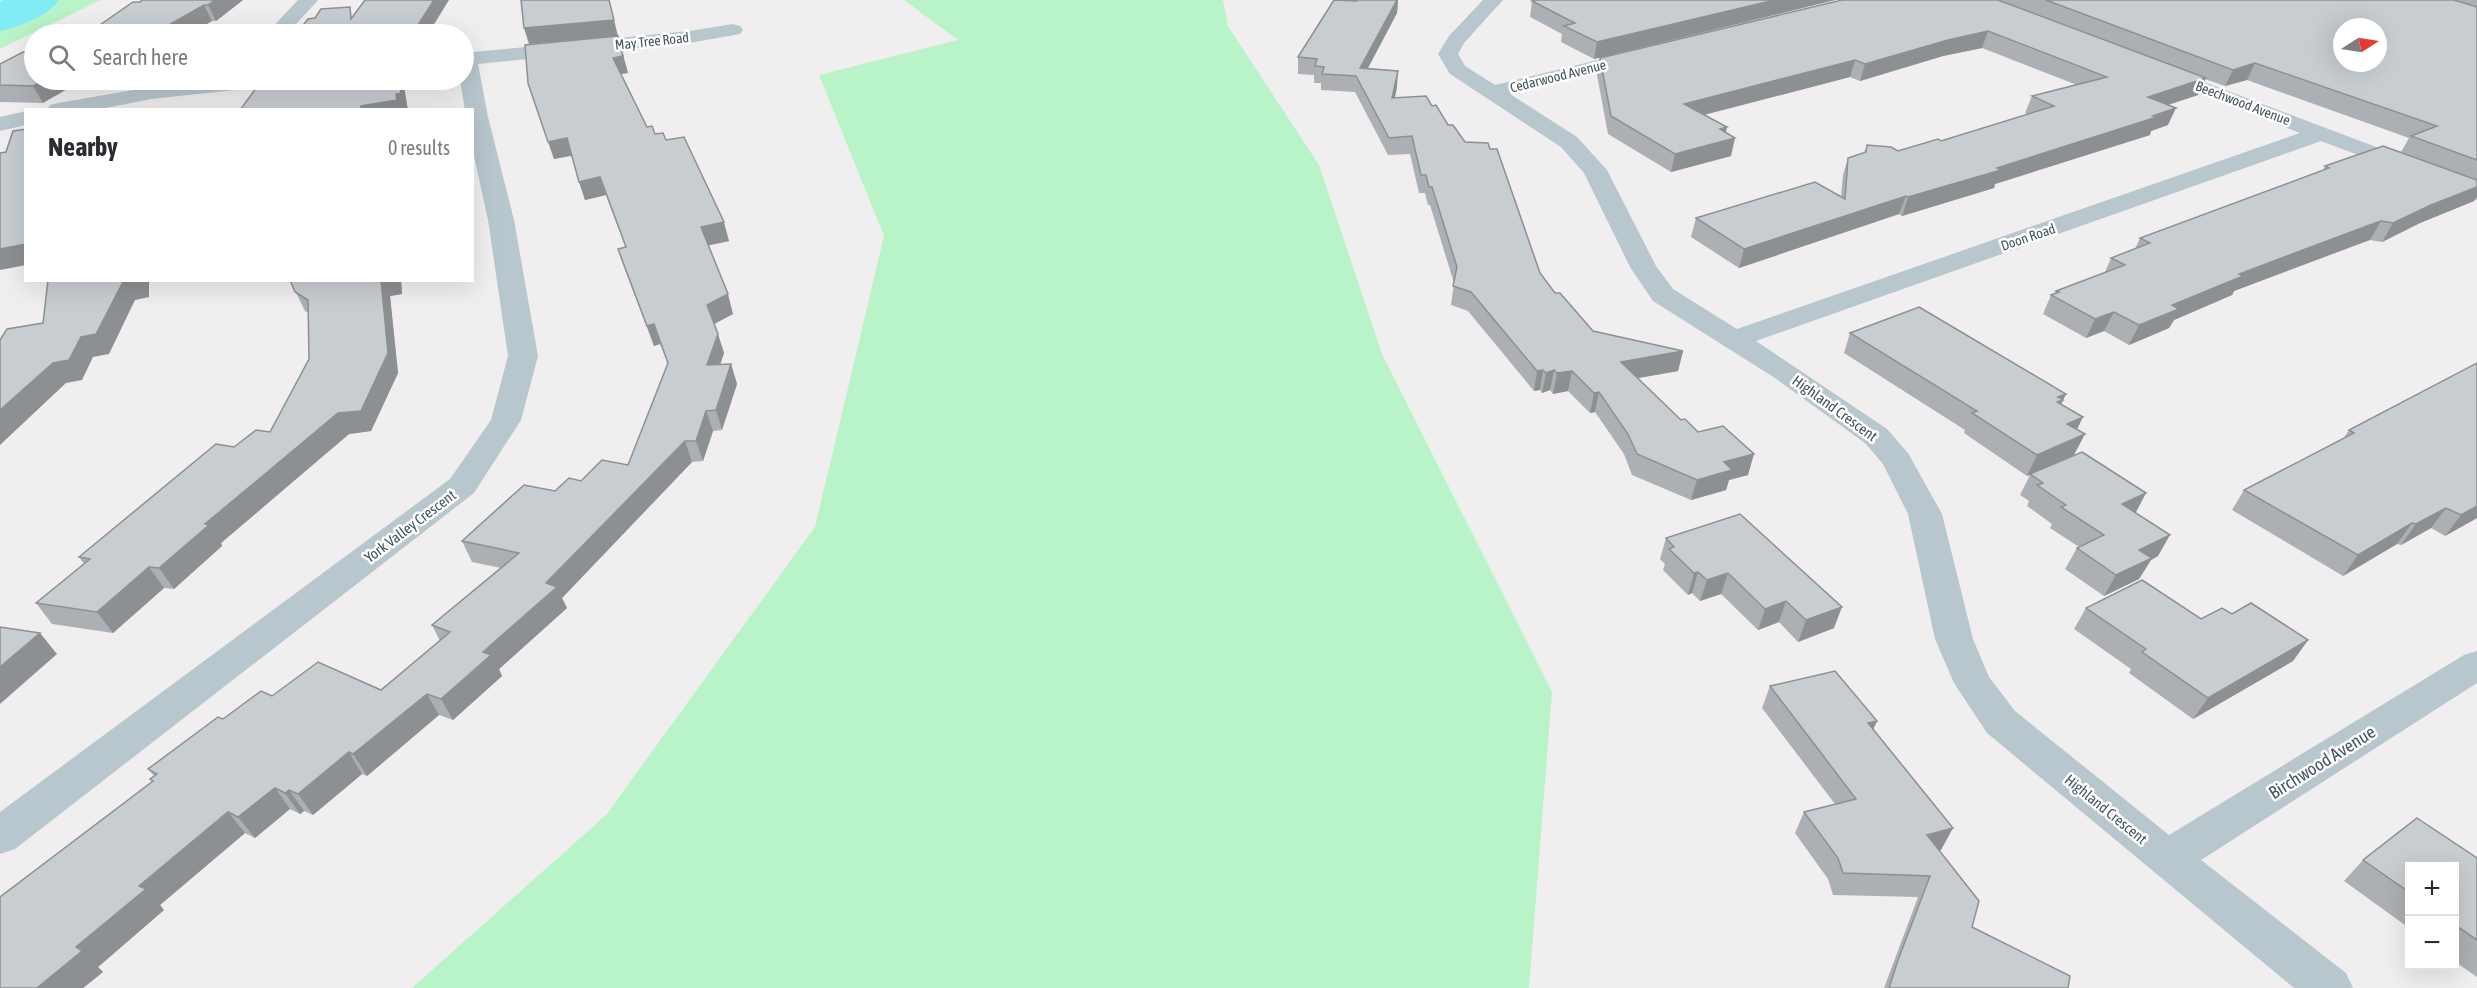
<!DOCTYPE html>
<html lang="en">
<head>
<meta charset="utf-8">
<style>
  body { margin:0; font-family:"Asap Condensed",sans-serif; background:#f7f7f7; color:#2b2b33 }
  .controls { position:absolute; right:18px; bottom:18px; display:grid; overflow:hidden; border-radius:0px; box-shadow:0 6px 24px #0002 }
  .controls button { width:54px; height:54px; display:grid; place-items:center; padding:0; border:0; border-bottom:2px solid #e1e1e2; background:#fff; color:#2b2b33; font:30px sans-serif }
  .compass { position:absolute; left:2333px; top:18px; width:54px; height:54px; border-radius:50%; background:#fff; box-shadow:0 6px 24px #0002; rotate:78deg }
  .list { margin:0; padding:0; list-style:none }
  h2 { display:flex; justify-content:space-between; align-items:center; height:78px; margin:0; padding:0 24px; font-size:26px }
  h2 small { font-size:20px; font-weight:400; color:#7c7c81 }
  .icon { flex:none; width:33px; height:33px; fill:none; stroke:currentColor; stroke-width:2; stroke-linecap:round; stroke-linejoin:round }
  .map { position:relative; flex:none; width:2477px; height:988px; overflow:hidden }
  .search { position:absolute; background:#fff; box-shadow:0 6px 24px #0002; left:24px; top:24px; width:450px; height:66px; display:flex; align-items:center; gap:15px; box-sizing:border-box; padding:0 21px; border-radius:33px; color:#7c7c81; font-size:22px }
  .panel { position:absolute; background:#fff; box-shadow:0 6px 24px #0002; left:24px; top:108px; width:450px; height:174px; border-radius:0px }
  .map>svg:first-child { display:block }
</style>
</head>
<body>
<div class="map">
<svg width="2477" height="988" viewBox="0 0 2477 988">
  <rect width="100%" height="100%" fill="#f1eeef"/>
  <!-- green -->
  <g fill="#b8f4c7">
    <path d="M 10,0 L 101,0 L 0,49 L 0,5 Z"/>
    <path d="M 904,0 L 1223,0 L 1228,26 L 1319,165 L 1382,354 L 1552,692 L 1529,988 L 412,988 L 606,815 L 815,527 L 884,236 L 819,75 L 958,40 Z"/>
  </g>
  <g fill="none" stroke-linecap="round" stroke-linejoin="round">
    <!-- river -->
    <path fill="#81ecf5" fill-rule="evenodd" d="M 3,0 L 59,0 C 47,17 20,26 0,31 L 0,1 Z"/>
    <!-- minor -->
    <g fill="#b8c6cd" fill-rule="evenodd">
      <path d="M 298,0 L 318,0 L 287,34 L 266,34 Z"/>
      <path d="M 1483,0 L 1503,0 L 1464,43 L 1458,54 L 1465,66 L 1495,85 L 1643,49 L 1650,51 L 1653,55 L 1650,59 L 1510,94 L 1577,137 L 1607,170 L 1656,266 L 1673,289 L 1737,329 L 2300,133 L 2152,75 L 2149,71 L 2152,67 L 2159,65 L 2477,185 L 2477,200 L 2321,141 L 1756,341 L 1887,429 L 1908,453 L 1942,514 L 1973,639 L 1989,677 L 2015,711 L 2169,835 L 2464,655 L 2477,651 L 2477,683 L 2201,860 L 2346,973 L 2353,988 L 2294,988 L 1987,733 L 1954,683 L 1935,639 L 1908,514 L 1883,464 L 1865,443 L 1775,378 L 1653,301 L 1630,267 L 1584,173 L 1561,147 L 1450,74 L 1438,54 L 1449,36 Z"/>
      <path d="M 733,24 L 740,26 L 743,30 L 740,34 L 689,43 L 478,64 L 488,117 L 514,220 L 538,356 L 521,420 L 474,493 L 15,849 L 0,854 L 0,812 L 450,479 L 491,420 L 508,356 L 488,220 L 472,147 L 472,110 L 465,110 L 460,80 L 464,80 L 464,53 L 689,31 Z"/>
      <path d="M 217,80 L 282,80 L 278,84 L 271,86 L 151,99 L 96,110 L 47,110 L 50,105 L 58,103 L 151,87 Z"/>
      <path d="M 26,111 L 26,125 L 0,131 L 0,117 Z"/>
    </g>
  </g>
  <!-- wall -->
  <g fill="#acb0b5">
    <path d="M 142,0 L 243,0 L 216,21 L 212,21 L 189,34 L 87,34 Z"/>
    <path d="M 1353,0 L 1398,0 L 1397,13 L 1368,68 L 1397,87 L 1395,98 L 1432,106 L 1465,142 L 1490,149 L 1540,273 L 1555,293 L 1593,331 L 1683,351 L 1678,371 L 1638,378 L 1681,420 L 1698,432 L 1748,475 L 1729,480 L 1726,490 L 1691,500 L 1632,475 L 1624,454 L 1595,412 L 1590,413 L 1568,391 L 1553,394 L 1550,390 L 1542,393 L 1540,390 L 1534,391 L 1468,311 L 1451,305 L 1454,283 L 1430,205 L 1428,205 L 1425,193 L 1419,193 L 1410,154 L 1388,155 L 1355,92 L 1321,90 L 1321,83 L 1314,83 L 1314,75 L 1298,74 L 1298,57 Z"/>
    <path d="M 1537,0 L 1835,0 L 1594,59 L 1561,42 L 1562,34 L 1530,17 L 1532,1 Z"/>
    <path d="M 1999,0 L 2477,0 L 2477,197 L 2474,201 L 2420,223 L 2382,242 L 2370,240 L 2356,244 L 2234,291 L 2232,295 L 2174,320 L 2169,328 L 2129,345 L 2104,331 L 2086,338 L 2043,314 L 2051,295 L 2055,294 L 2056,291 L 2105,272 L 2111,258 L 2135,249 L 2140,238 L 2323,170 L 2325,166 L 2401,152 L 2409,138 L 2247,80 L 2225,86 L 2205,79 L 2198,95 L 2168,105 L 2168,125 L 2151,131 L 2150,135 L 1995,184 L 1994,188 L 1902,216 L 1899,214 L 1739,268 L 1691,237 L 1696,218 L 1841,196 L 1843,175 L 1848,158 L 1864,153 L 1867,145 L 1898,151 L 1941,141 L 2027,114 L 2025,113 L 2032,96 L 2077,85 L 1982,48 L 1943,56 L 1860,81 L 1850,77 L 1704,115 L 1726,133 L 1731,156 L 1671,172 L 1608,134 L 1597,75 L 1600,58 Z"/>
    <path d="M 618,36 L 566,41 L 622,52 L 628,73 L 621,74 L 647,127 L 655,134 L 666,140 L 729,241 L 708,245 L 733,314 L 714,324 L 724,353 L 720,365 L 731,364 L 737,384 L 722,430 L 713,431 L 703,461 L 692,462 L 562,598 L 567,608 L 499,669 L 502,676 L 453,720 L 439,715 L 367,776 L 362,774 L 313,815 L 304,811 L 300,814 L 290,809 L 255,838 L 245,833 L 160,905 L 164,910 L 98,967 L 103,972 L 83,988 L 0,988 L 152,782 L 150,779 L 154,776 L 148,769 L 223,719 L 272,696 L 381,690 L 440,641 L 432,625 L 501,568 L 472,562 L 462,541 L 555,491 L 581,481 L 628,465 L 668,364 L 660,344 L 654,346 L 624,267 L 618,249 L 626,247 L 606,195 L 585,200 L 572,156 L 554,159 L 525,45 Z"/>
    <path d="M 23,52 L 43,103 L 0,102 L 0,85 Z"/>
    <path d="M 290,280 L 401,280 L 402,294 L 390,296 L 398,373 L 371,431 L 349,434 L 221,543 L 222,546 L 174,589 L 164,588 L 113,633 L 52,624 L 36,603 L 84,564 L 79,557 L 234,447 L 270,432 L 309,359 L 309,313 L 305,311 Z"/>
    <path d="M 1850,333 L 2066,394 L 2061,404 L 2077,429 L 2074,455 L 2042,469 L 2146,493 L 2135,512 L 2158,556 L 2151,560 L 2139,579 L 2104,596 L 2065,569 L 2077,548 L 2079,547 L 2050,528 L 2052,524 L 2027,506 L 2029,501 L 2020,495 L 2030,475 L 2027,476 L 1964,433 L 1965,430 L 1844,353 Z"/>
    <path d="M 2477,363 L 2477,518 L 2445,536 L 2431,528 L 2401,545 L 2397,544 L 2343,576 L 2232,510 L 2244,490 L 2343,439 L 2349,430 Z"/>
    <path d="M 1740,514 L 1834,628 L 1798,642 L 1779,622 L 1758,630 L 1721,594 L 1700,601 L 1692,593 L 1688,595 L 1663,570 L 1665,564 L 1660,559 L 1666,538 Z"/>
    <path d="M 2086,608 L 2201,619 L 2232,614 L 2308,640 L 2293,661 L 2193,719 L 2129,673 L 2131,669 L 2074,629 Z"/>
    <path d="M 1770,686 L 1877,721 L 1873,730 L 1941,850 L 1939,850 L 1972,927 L 2068,988 L 1884,988 L 1918,897 L 1833,895 L 1828,879 L 1795,833 L 1804,812 L 1835,804 L 1762,708 Z"/>
    <path d="M 2477,858 L 2477,977 L 2454,961 L 2454,867 L 2409,867 L 2409,928 L 2344,881 L 2363,860 Z"/>
  </g>
  <!-- shaded-wall -->
  <g fill="#8c9093">
    <path d="M 215,0 L 243,0 L 216,21 L 208,5 Z"/>
    <path d="M 434,0 L 449,0 L 428,34 L 393,34 L 392,27 Z"/>
    <path d="M 609,0 L 618,36 L 529,44 L 524,28 Z"/>
    <path d="M 1397,0 L 1398,0 L 1397,13 L 1360,83 L 1360,68 Z"/>
    <path d="M 1775,0 L 1835,0 L 1594,59 L 1597,42 Z"/>
    <path d="M 204,5 L 212,21 L 189,34 L 153,34 Z"/>
    <path d="M 1988,31 L 1982,48 L 1943,56 L 1860,81 L 1865,64 L 1948,40 Z"/>
    <path d="M 618,36 L 628,73 L 618,74 L 613,58 Z"/>
    <path d="M 1855,60 L 1850,77 L 1680,121 L 1684,104 Z"/>
    <path d="M 2255,63 L 2247,80 L 2225,86 L 2233,70 Z"/>
    <path d="M 1398,71 L 1397,87 L 1391,115 L 1392,98 Z"/>
    <path d="M 2206,78 L 2198,95 L 2140,114 L 2148,97 Z"/>
    <path d="M 44,80 L 83,80 L 43,103 L 33,86 Z"/>
    <path d="M 399,80 L 403,80 L 408,110 L 361,110 L 361,106 L 396,94 Z"/>
    <path d="M 2176,108 L 2168,125 L 2151,131 L 2150,135 L 1995,184 L 1994,188 L 1902,216 L 1908,197 Z"/>
    <path d="M 1727,127 L 1724,141 L 1735,138 L 1731,156 L 1671,172 L 1675,154 L 1720,129 Z"/>
    <path d="M 567,138 L 573,155 L 554,159 L 548,142 Z"/>
    <path d="M 600,177 L 606,195 L 585,200 L 579,182 Z"/>
    <path d="M 2477,187 L 2477,197 L 2474,201 L 2420,223 L 2382,242 L 2393,223 L 2431,205 Z"/>
    <path d="M 1906,196 L 1899,214 L 1739,268 L 1744,249 Z"/>
    <path d="M 2381,221 L 2370,240 L 2234,291 L 2232,295 L 2174,320 L 2169,328 L 2129,345 L 2139,325 L 2172,305 L 2239,274 Z"/>
    <path d="M 724,222 L 729,241 L 706,246 L 701,227 Z"/>
    <path d="M 26,244 L 26,265 L 0,270 L 0,249 Z"/>
    <path d="M 149,280 L 149,297 L 135,300 L 109,354 L 93,357 L 82,380 L 66,383 L 0,445 L 0,410 L 81,337 L 123,281 Z"/>
    <path d="M 381,280 L 401,280 L 402,294 L 390,296 L 398,373 L 371,431 L 349,434 L 221,543 L 222,546 L 174,589 L 159,568 L 205,524 Z"/>
    <path d="M 728,294 L 733,314 L 712,325 L 707,305 Z"/>
    <path d="M 2114,312 L 2104,331 L 2086,338 L 2095,319 Z"/>
    <path d="M 654,324 L 660,344 L 654,346 L 647,326 Z"/>
    <path d="M 718,334 L 724,353 L 713,385 L 707,365 Z"/>
    <path d="M 1683,351 L 1678,371 L 1616,382 L 1621,362 Z"/>
    <path d="M 731,364 L 737,384 L 722,430 L 716,410 Z"/>
    <path d="M 1543,370 L 1540,390 L 1534,391 L 1537,371 Z"/>
    <path d="M 1554,370 L 1550,390 L 1542,393 L 1546,373 Z"/>
    <path d="M 1572,371 L 1568,391 L 1553,394 L 1557,373 Z"/>
    <path d="M 1599,392 L 1595,412 L 1590,413 L 1594,393 Z"/>
    <path d="M 2066,394 L 2063,400 L 2054,420 L 2058,397 Z"/>
    <path d="M 706,411 L 713,431 L 703,461 L 696,441 Z"/>
    <path d="M 2083,417 L 2073,438 L 2067,424 Z"/>
    <path d="M 2085,434 L 2074,455 L 2027,476 L 2037,455 Z"/>
    <path d="M 685,441 L 692,462 L 562,598 L 567,608 L 499,669 L 502,676 L 453,720 L 441,699 L 546,583 Z"/>
    <path d="M 1754,454 L 1748,475 L 1729,480 L 1726,490 L 1691,500 L 1697,480 L 1724,462 Z"/>
    <path d="M 2146,493 L 2135,514 L 2122,504 Z"/>
    <path d="M 2477,506 L 2477,518 L 2445,536 L 2461,515 Z"/>
    <path d="M 2446,508 L 2431,528 L 2401,545 L 2416,524 Z"/>
    <path d="M 2412,523 L 2397,544 L 2343,576 L 2358,555 Z"/>
    <path d="M 2170,535 L 2158,556 L 2151,560 L 2139,579 L 2104,596 L 2116,575 L 2139,550 Z"/>
    <path d="M 149,567 L 164,588 L 113,633 L 97,612 Z"/>
    <path d="M 1698,572 L 1692,593 L 1688,595 L 1694,573 Z"/>
    <path d="M 1728,573 L 1721,594 L 1700,601 L 1707,580 Z"/>
    <path d="M 1786,601 L 1779,622 L 1758,630 L 1765,609 Z"/>
    <path d="M 1842,607 L 1834,628 L 1798,642 L 1806,620 Z"/>
    <path d="M 40,633 L 57,654 L 0,704 L 0,667 Z"/>
    <path d="M 2308,640 L 2293,661 L 2193,719 L 2208,698 Z"/>
    <path d="M 427,694 L 439,715 L 367,776 L 353,754 Z"/>
    <path d="M 1877,721 L 1867,743 L 1868,723 Z"/>
    <path d="M 349,752 L 362,774 L 313,815 L 298,794 Z"/>
    <path d="M 275,788 L 290,809 L 255,838 L 238,817 Z"/>
    <path d="M 289,790 L 304,811 L 300,814 L 285,793 Z"/>
    <path d="M 228,812 L 245,833 L 160,905 L 164,910 L 98,967 L 103,972 L 83,988 L 37,988 L 76,947 L 139,886 Z"/>
    <path d="M 1953,828 L 1941,850 L 1916,856 L 1927,835 Z"/>
  </g>
  <!-- building -->
  <g fill="#c8cdd2" stroke="#8c9093" stroke-width="1.5" fill-rule="evenodd">
    <path d="M 142,0 L 215,0 L 208,5 L 204,5 L 153,34 L 87,34 L 133,2 L 140,2 Z"/>
    <path d="M 365,0 L 434,0 L 418,25 L 392,27 L 393,34 L 296,34 L 308,19 L 315,18 L 321,9 L 350,7 L 351,19 Z"/>
    <path d="M 521,0 L 609,0 L 614,20 L 524,28 Z"/>
    <path d="M 1334,0 L 1356,1 L 1355,0 L 1397,0 L 1360,68 L 1398,71 L 1392,98 L 1426,96 L 1432,106 L 1436,105 L 1448,125 L 1453,125 L 1465,142 L 1488,143 L 1490,149 L 1497,149 L 1540,273 L 1555,293 L 1560,293 L 1593,331 L 1683,351 L 1621,362 L 1681,420 L 1685,419 L 1698,432 L 1723,426 L 1754,454 L 1724,462 L 1732,470 L 1697,480 L 1637,454 L 1628,434 L 1599,392 L 1594,393 L 1572,371 L 1557,373 L 1554,370 L 1546,373 L 1543,370 L 1537,371 L 1471,292 L 1453,286 L 1457,267 L 1432,187 L 1429,187 L 1426,175 L 1421,175 L 1412,136 L 1389,138 L 1356,76 L 1322,74 L 1324,67 L 1315,66 L 1317,59 L 1298,57 Z"/>
    <path d="M 1537,0 L 1775,0 L 1597,42 L 1564,26 L 1575,23 L 1532,1 Z"/>
    <path d="M 1842,0 L 1998,0 L 2206,78 L 2148,97 L 2176,108 L 2153,116 L 2157,117 L 1997,168 L 2001,170 L 1908,197 L 1906,196 L 1744,249 L 1696,218 L 1815,182 L 1845,199 L 1848,158 L 1866,152 L 1867,145 L 1891,147 L 1898,151 L 1938,139 L 1941,141 L 2054,106 L 2032,96 L 2107,77 L 1988,31 L 1948,40 L 1865,64 L 1855,60 L 1684,104 L 1727,127 L 1720,129 L 1735,138 L 1675,154 L 1611,116 L 1600,58 Z"/>
    <path d="M 2046,0 L 2454,0 L 2477,7 L 2477,160 L 2411,136 L 2437,126 L 2255,63 L 2233,70 ZM 2342,27 L 2378,27 L 2378,63 L 2342,63 Z"/>
    <path d="M 618,36 L 623,56 L 613,58 L 647,127 L 652,126 L 655,134 L 663,133 L 666,140 L 684,137 L 724,222 L 701,227 L 728,294 L 707,305 L 718,334 L 707,365 L 731,364 L 716,410 L 706,411 L 696,441 L 685,441 L 546,583 L 557,587 L 483,652 L 491,655 L 441,699 L 427,694 L 353,754 L 349,752 L 298,794 L 289,790 L 285,793 L 275,788 L 238,817 L 228,812 L 139,886 L 146,889 L 76,947 L 82,951 L 37,988 L 0,988 L 0,897 L 153,781 L 150,779 L 157,774 L 148,769 L 218,717 L 223,719 L 261,691 L 272,696 L 318,662 L 381,690 L 450,632 L 432,625 L 519,553 L 462,541 L 524,485 L 555,491 L 569,478 L 581,481 L 602,460 L 628,465 L 668,363 L 654,324 L 647,326 L 618,249 L 626,247 L 600,177 L 579,182 L 567,138 L 548,142 L 528,83 L 525,45 Z"/>
    <path d="M 23,52 L 34,53 L 34,80 L 44,80 L 33,86 L 0,85 L 0,64 Z"/>
    <path d="M 262,80 L 399,80 L 401,93 L 396,94 L 397,100 L 361,106 L 361,110 L 240,110 Z"/>
    <path d="M 26,129 L 26,244 L 0,249 L 0,153 L 6,152 L 13,131 Z"/>
    <path d="M 2383,146 L 2477,180 L 2477,187 L 2431,205 L 2393,223 L 2381,221 L 2367,226 L 2239,274 L 2243,276 L 2172,305 L 2179,309 L 2139,325 L 2114,312 L 2095,319 L 2051,295 L 2059,292 L 2056,291 L 2125,265 L 2111,258 L 2150,243 L 2140,238 L 2329,168 L 2325,166 Z"/>
    <path d="M 48,280 L 124,280 L 96,334 L 81,337 L 69,360 L 53,363 L 0,410 L 0,340 L 7,329 L 43,323 Z"/>
    <path d="M 290,280 L 381,280 L 388,353 L 361,411 L 338,413 L 205,524 L 209,525 L 159,568 L 149,567 L 97,612 L 36,603 L 90,559 L 79,557 L 216,444 L 234,447 L 256,430 L 270,432 L 309,359 L 308,300 L 295,292 Z"/>
    <path d="M 1919,307 L 2066,394 L 2058,397 L 2063,400 L 2057,402 L 2083,417 L 2067,424 L 2085,434 L 2037,455 L 1972,413 L 1977,411 L 1850,333 Z"/>
    <path d="M 2477,363 L 2477,506 L 2461,515 L 2446,508 L 2416,524 L 2412,523 L 2358,555 L 2244,490 L 2354,433 L 2349,430 Z"/>
    <path d="M 2082,452 L 2146,493 L 2122,504 L 2170,535 L 2139,550 L 2152,558 L 2116,575 L 2077,548 L 2104,535 L 2061,507 L 2066,505 L 2037,485 L 2043,483 L 2030,474 Z"/>
    <path d="M 1740,514 L 1842,607 L 1806,620 L 1786,601 L 1765,609 L 1728,573 L 1707,580 L 1698,572 L 1694,573 L 1669,549 L 1674,547 L 1666,538 Z"/>
    <path d="M 2142,580 L 2201,619 L 2222,608 L 2232,614 L 2251,603 L 2308,640 L 2208,698 L 2142,652 L 2146,649 L 2086,608 Z"/>
    <path d="M 0,627 L 40,633 L 0,667 Z"/>
    <path d="M 1835,671 L 1877,721 L 1868,723 L 1953,828 L 1927,835 L 1979,901 L 1972,927 L 2070,976 L 2068,988 L 1889,988 L 1898,960 L 1930,876 L 1843,873 L 1838,858 L 1804,812 L 1856,799 L 1770,686 Z"/>
    <path d="M 2417,818 L 2477,858 L 2477,940 L 2454,924 L 2454,867 L 2409,867 L 2409,892 L 2363,860 Z"/>
  </g>
  <g text-anchor="middle" dominant-baseline="central" stroke-width="5" stroke-linejoin="round" paint-order="stroke">
    <!-- far-street labels -->
    <g font-size="14" fill="#45555e" stroke="#fff">
      <text transform="translate(652 41) rotate(-6)">May Tree Road</text>
      <text transform="translate(1558 76) rotate(-14)">Cedarwood Avenue</text>
      <text transform="translate(2243 103) rotate(21)">Beechwood Avenue</text>
      <text transform="translate(2028 237) rotate(-19)">Doon Road</text>
    </g>
    <!-- street labels -->
    <g font-size="15" fill="#45555e" stroke="#fff">
      <text transform="translate(1835 408) rotate(36)">Highland Crescent</text>
      <text transform="translate(410 526) rotate(-37)">York Valley Crescent</text>
      <text transform="translate(2106 809) rotate(39)">Highland Crescent</text>
    </g>
    <!-- near-street labels -->
    <g font-size="18" fill="#45555e" stroke="#fff">
      <text transform="translate(2322 762) rotate(-32)">Birchwood Avenue</text>
    </g>
  </g>
</svg>
<div class="controls">
<button>+</button>
<button>−</button>
</div>
<svg class="compass" viewBox="-18 -18 36 36"><path d="M0-13l5 13h-10z" fill="#e53935"/><path d="M0 13l5-13h-10z" fill="#7c7c81"/></svg>
<div class="search"><svg class="icon" aria-label="search" viewBox="0 0 24 24"><circle cx="10" cy="10" r="6"/><path d="M15 15l6 6"/></svg>Search here</div>
<section class="panel">
<h2>Nearby<small>0 results</small></h2>
<ul class="list">
</ul>
</section>
</div>
</body>
</html>
